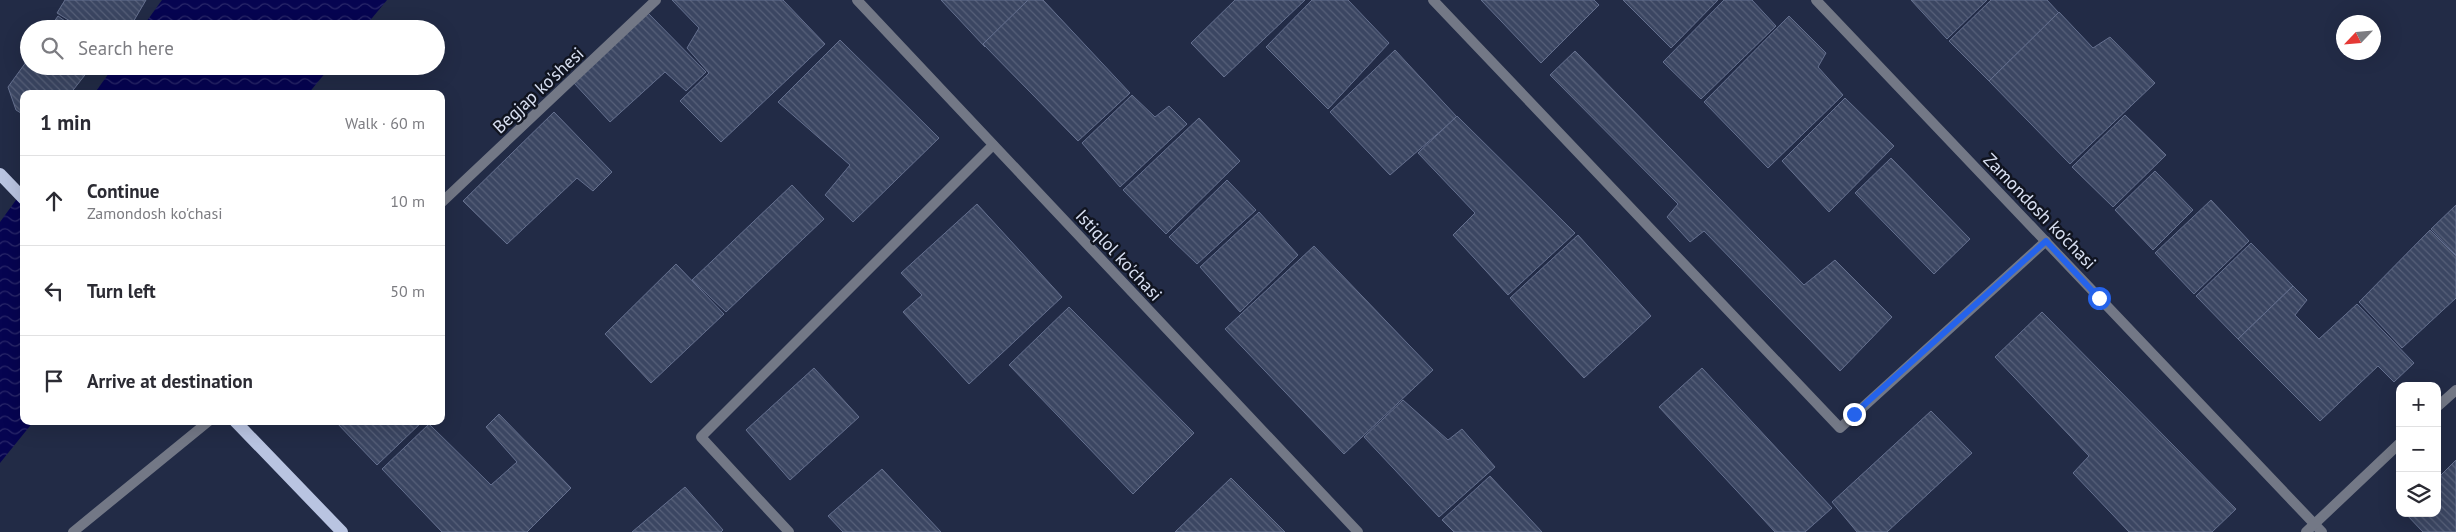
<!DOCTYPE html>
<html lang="en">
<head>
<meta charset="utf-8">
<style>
  body { margin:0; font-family:"PT Sans",sans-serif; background:#f7f7f7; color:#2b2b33 }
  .controls { position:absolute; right:15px; bottom:15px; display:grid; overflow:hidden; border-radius:10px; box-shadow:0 5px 20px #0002 }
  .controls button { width:45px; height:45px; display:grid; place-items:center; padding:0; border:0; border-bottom:1px solid #e1e1e2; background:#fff; color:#2b2b33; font:25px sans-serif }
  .compass { position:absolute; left:2336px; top:15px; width:45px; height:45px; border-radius:50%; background:#fff; box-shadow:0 5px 20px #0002; rotate:244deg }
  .stop { position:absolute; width:15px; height:15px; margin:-11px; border:4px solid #2563eb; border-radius:50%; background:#fff }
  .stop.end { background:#2563eb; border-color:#fff; box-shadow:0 1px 5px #0008 }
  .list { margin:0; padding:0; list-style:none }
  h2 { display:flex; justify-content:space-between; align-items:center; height:65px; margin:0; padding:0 20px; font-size:21px }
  h2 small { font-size:16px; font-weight:400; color:#7c7c81 }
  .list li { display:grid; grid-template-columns:32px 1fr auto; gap:15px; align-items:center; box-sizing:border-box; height:90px; padding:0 20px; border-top:1px solid #e1e1e2 }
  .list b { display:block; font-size:19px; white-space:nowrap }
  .list p { margin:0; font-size:16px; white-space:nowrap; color:#7c7c81 }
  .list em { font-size:16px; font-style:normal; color:#7c7c81 }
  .icon { flex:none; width:28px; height:28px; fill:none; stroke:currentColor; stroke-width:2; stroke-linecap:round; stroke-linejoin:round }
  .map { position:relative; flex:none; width:2456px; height:532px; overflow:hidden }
  .search { position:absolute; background:#fff; box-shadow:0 5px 20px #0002; left:20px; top:20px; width:425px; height:55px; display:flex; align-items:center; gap:12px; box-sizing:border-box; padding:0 18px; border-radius:28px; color:#7c7c81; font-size:19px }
  .panel { position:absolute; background:#fff; box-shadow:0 5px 20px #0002; left:20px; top:90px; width:425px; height:335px; border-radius:10px }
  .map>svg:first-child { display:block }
</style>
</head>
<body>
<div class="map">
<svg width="2456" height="532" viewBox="0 0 2456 532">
  <defs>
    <pattern id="water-waves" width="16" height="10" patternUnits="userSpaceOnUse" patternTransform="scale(1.25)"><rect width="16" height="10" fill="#060451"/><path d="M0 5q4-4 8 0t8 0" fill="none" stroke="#2a286a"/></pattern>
    <pattern id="building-back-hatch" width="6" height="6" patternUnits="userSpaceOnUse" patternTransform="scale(1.25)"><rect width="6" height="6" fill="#3b4662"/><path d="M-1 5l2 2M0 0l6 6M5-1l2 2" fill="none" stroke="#576079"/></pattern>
  </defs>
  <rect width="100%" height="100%" fill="#222b46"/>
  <!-- water -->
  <g fill="url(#water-waves)">
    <path d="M 162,0 L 387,0 L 363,29 L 141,29 Z"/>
    <path d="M 114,66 L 331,66 L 308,94 L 94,94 Z"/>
    <path d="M 24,189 L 24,421 L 34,421 L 0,463 L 0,222 Z"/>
  </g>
  <!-- building -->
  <g fill="url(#building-back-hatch)" stroke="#65708f">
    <path d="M 65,0 L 146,0 L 129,29 L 83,29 L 57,13 Z"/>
    <path d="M 672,0 L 783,0 L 825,44 L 721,142 L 680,101 L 709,73 L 687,48 L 699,28 Z"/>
    <path d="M 941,0 L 1033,0 L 985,47 Z"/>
    <path d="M 1028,0 L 1043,0 L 1130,93 L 1078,141 L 983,44 Z"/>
    <path d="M 1235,0 L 1305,0 L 1224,77 L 1191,43 Z"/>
    <path d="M 1312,0 L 1348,0 L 1389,43 L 1328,109 L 1266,47 Z"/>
    <path d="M 1481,0 L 1594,0 L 1599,5 L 1541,63 Z"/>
    <path d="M 1623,0 L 1718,0 L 1671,48 Z"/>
    <path d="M 1724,0 L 1752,0 L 1776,26 L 1701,99 L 1663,62 Z"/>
    <path d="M 1911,0 L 1987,0 L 1947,39 Z"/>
    <path d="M 1991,0 L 2047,0 L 2059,13 L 1989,81 L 1949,41 Z"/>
    <path d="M 647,12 L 706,72 L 686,91 L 665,72 L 610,122 L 573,82 Z"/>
    <path d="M 2059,12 L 2093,48 L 2110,37 L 2155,83 L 2070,164 L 1989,81 Z"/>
    <path d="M 58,16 L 76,29 L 49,29 Z"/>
    <path d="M 1789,16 L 1826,53 L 1818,67 L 1843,95 L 1768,168 L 1704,102 Z"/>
    <path d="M 840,40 L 939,138 L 853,222 L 825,195 L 850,165 L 778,102 Z"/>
    <path d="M 1395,50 L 1457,117 L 1390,175 L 1330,112 Z"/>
    <path d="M 1575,51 L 1804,285 L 1835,260 L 1892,317 L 1840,371 L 1704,231 L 1690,242 L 1667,217 L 1678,204 L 1550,75 Z"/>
    <path d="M 29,58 L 29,66 L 92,66 L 70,94 L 24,94 L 24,115 L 16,110 L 8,87 Z"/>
    <path d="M 1132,95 L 1155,117 L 1169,106 L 1187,124 L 1120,187 L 1082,143 Z"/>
    <path d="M 1845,98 L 1894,146 L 1829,212 L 1782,161 Z"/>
    <path d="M 554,112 L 612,172 L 593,191 L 577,178 L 507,244 L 463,201 Z"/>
    <path d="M 2125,115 L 2166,155 L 2113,207 L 2072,167 Z"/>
    <path d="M 1457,116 L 1575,233 L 1508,295 L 1453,235 L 1475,213 L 1418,153 Z"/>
    <path d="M 1199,118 L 1240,161 L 1166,234 L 1123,190 Z"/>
    <path d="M 1891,158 L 1970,239 L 1934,274 L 1855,193 Z"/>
    <path d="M 2155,171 L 2193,210 L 2153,250 L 2115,210 Z"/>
    <path d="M 1227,180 L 1256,210 L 1197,264 L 1169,237 Z"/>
    <path d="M 792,185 L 824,219 L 726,312 L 692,280 Z"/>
    <path d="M 2211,200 L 2249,241 L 2194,294 L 2155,253 Z"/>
    <path d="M 977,204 L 1062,297 L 969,384 L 903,312 L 922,295 L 901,273 Z"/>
    <path d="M 2456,205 L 2456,255 L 2431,229 Z"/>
    <path d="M 1259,212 L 1298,255 L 1240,312 L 1200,267 Z"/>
    <path d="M 2430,230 L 2456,256 L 2456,298 L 2402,348 L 2359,302 Z"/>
    <path d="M 1578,235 L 1651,316 L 1584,378 L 1510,298 Z"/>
    <path d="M 2251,243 L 2293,286 L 2238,339 L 2196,296 Z"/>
    <path d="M 1314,246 L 1433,370 L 1344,454 L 1225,329 Z"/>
    <path d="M 676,264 L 724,314 L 651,383 L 605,334 Z"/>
    <path d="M 2293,286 L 2307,300 L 2295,315 L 2319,339 L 2357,304 L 2414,363 L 2394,382 L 2378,366 L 2320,421 L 2238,339 Z"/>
    <path d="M 1069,307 L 1194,433 L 1133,494 L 1009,365 Z"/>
    <path d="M 2042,312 L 2236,509 L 2212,532 L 2129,532 L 2073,473 L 2089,456 L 1995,357 Z"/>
    <path d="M 814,368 L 859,417 L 790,480 L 746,430 Z"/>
    <path d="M 1702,368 L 1832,508 L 1805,532 L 1775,532 L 1659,407 Z"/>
    <path d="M 1403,400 L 1448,440 L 1462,429 L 1495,467 L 1439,517 L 1364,437 Z"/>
    <path d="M 1931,411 L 1972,453 L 1887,532 L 1857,532 L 1832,502 Z"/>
    <path d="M 499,414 L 571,488 L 527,532 L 442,532 L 382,469 L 429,424 L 491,485 L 517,462 L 486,427 Z"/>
    <path d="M 335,421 L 423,421 L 377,465 Z"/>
    <path d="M 2456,460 L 2456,532 L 2423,532 L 2405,513 L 2437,513 L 2437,479 Z"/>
    <path d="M 882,469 L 941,532 L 843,532 L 828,516 Z"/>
    <path d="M 1490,476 L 1542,532 L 1454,532 L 1442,520 Z"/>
    <path d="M 1231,478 L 1285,532 L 1175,532 Z"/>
    <path d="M 685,487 L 723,530 L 721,532 L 632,532 Z"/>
  </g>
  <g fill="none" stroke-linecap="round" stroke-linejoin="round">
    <!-- service -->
    <g stroke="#737886" stroke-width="10">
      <path d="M 1433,0 L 1840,428 L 2046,241"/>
      <path d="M 789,532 L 701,437 L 993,145"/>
    </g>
    <!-- minor -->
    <g stroke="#737886" stroke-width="10">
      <path d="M 857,0 L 1358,532"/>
      <path d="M 1816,0 L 2322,532"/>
      <path d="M 441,203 L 656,0"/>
      <path d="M 73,532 L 209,421"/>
    </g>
    <!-- tertiary -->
    <g stroke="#737886" stroke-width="10">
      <path d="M 2437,407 L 2456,390"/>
      <path d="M 2306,532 L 2400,443"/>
    </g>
    <!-- primary -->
    <g stroke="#b9c4e1" stroke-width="12">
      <path d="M 0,174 L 24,199"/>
      <path d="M 235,421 L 342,532"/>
    </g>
  </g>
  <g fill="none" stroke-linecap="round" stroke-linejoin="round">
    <!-- route -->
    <path stroke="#2563eb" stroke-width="6" d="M 1854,414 L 2046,241 L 2099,298"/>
  </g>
  <g text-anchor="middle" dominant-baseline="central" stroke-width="5" stroke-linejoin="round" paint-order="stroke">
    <!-- street labels -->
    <g font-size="18" fill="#d9e0f2" stroke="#101420">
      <text transform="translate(538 90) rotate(-43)">Begjap ko'shesi</text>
      <text transform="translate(2040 211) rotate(46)">Zamondosh ko'chasi</text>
      <text transform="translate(1119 255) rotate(47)">Istiqlol ko'chasi</text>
    </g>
  </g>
</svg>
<div class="controls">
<button>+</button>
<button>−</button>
<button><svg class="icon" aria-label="layers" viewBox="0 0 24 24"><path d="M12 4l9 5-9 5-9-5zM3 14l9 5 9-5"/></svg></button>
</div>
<svg class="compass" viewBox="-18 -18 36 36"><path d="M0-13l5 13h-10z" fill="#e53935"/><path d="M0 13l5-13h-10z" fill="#7c7c81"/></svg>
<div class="stop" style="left:2099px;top:298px"></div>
<div class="stop end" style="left:1854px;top:414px"></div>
<div class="search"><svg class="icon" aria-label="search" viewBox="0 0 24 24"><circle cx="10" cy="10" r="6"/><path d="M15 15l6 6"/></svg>Search here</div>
<section class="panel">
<h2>1 min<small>Walk · 60 m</small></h2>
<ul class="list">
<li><svg class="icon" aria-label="ahead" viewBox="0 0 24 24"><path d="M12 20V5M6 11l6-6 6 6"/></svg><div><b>Continue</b><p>Zamondosh ko'chasi</p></div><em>10 m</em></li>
<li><svg class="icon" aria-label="left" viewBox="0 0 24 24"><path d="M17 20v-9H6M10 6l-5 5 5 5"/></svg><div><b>Turn left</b></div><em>50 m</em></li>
<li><svg class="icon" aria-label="arrive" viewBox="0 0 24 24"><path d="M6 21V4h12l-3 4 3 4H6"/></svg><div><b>Arrive at destination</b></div></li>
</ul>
</section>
</div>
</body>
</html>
